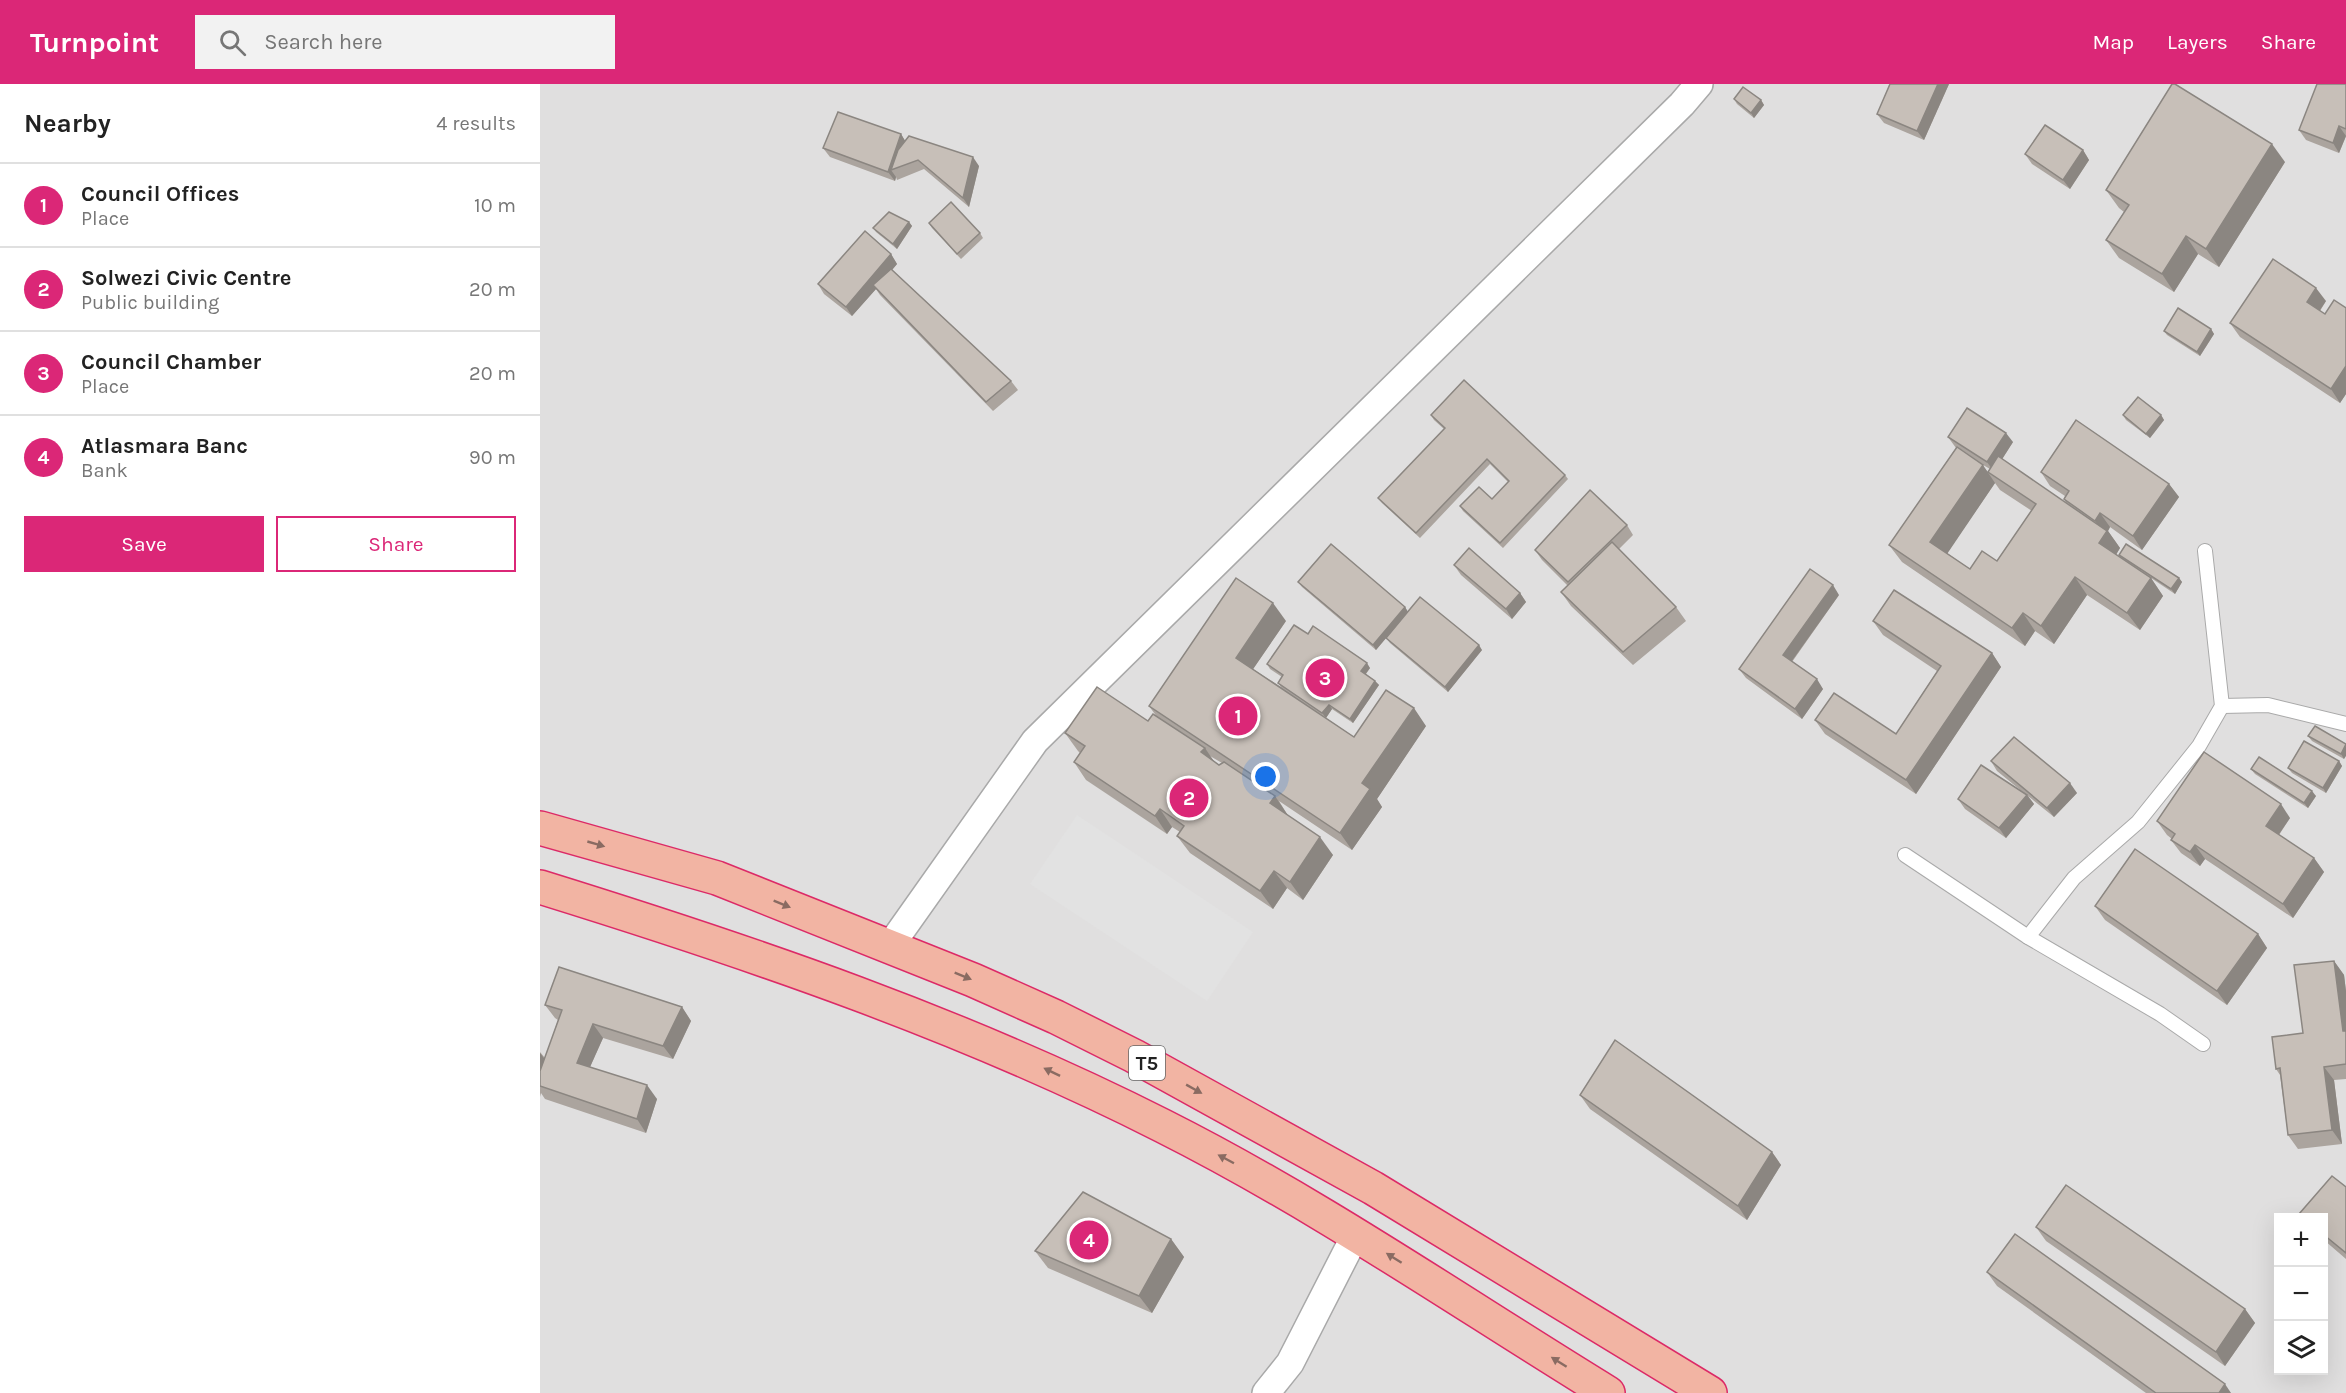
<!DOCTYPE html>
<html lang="en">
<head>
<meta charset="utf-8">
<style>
  body { margin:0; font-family:Karla,sans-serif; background:#f2f2f2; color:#222 }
  .controls { position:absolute; right:18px; bottom:18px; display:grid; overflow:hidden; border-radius:0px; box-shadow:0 6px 24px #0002 }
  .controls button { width:54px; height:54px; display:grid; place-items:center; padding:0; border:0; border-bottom:2px solid #e0e0e0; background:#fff; color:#222; font:30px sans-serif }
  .you { position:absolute; left:726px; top:693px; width:21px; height:21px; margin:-15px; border:4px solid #fff; border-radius:50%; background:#1a73e8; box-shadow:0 0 0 9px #1a73e833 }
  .badge { display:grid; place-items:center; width:39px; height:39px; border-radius:50%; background:#db2777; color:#fff; font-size:20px; font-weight:700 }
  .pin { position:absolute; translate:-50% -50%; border:3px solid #fff; box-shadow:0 2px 6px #0006 }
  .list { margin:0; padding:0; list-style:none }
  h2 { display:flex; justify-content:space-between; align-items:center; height:78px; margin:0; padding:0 24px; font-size:26px }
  h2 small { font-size:20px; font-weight:400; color:#767676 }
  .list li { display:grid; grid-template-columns:39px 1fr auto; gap:18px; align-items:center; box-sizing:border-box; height:84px; padding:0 24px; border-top:2px solid #e0e0e0 }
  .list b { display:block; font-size:22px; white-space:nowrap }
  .list p { margin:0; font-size:20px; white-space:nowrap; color:#767676 }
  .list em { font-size:20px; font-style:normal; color:#767676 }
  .actions { display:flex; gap:12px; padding:18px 24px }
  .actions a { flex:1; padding:14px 0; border:2px solid #db2777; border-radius:0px; text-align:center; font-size:21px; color:#db2777 }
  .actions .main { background:#db2777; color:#fff }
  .icon { flex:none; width:33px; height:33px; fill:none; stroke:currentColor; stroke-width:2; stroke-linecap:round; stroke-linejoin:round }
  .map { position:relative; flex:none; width:1806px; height:1309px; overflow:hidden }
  header { display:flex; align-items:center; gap:36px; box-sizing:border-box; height:84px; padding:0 30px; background:#db2777; color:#fff }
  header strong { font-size:28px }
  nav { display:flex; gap:33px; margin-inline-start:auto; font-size:21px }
  .search { width:420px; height:54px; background:#f2f2f2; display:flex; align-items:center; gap:15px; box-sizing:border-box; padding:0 21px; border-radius:0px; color:#767676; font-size:22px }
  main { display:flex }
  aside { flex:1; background:#fff }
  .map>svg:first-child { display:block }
</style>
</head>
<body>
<header>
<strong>Turnpoint</strong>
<div class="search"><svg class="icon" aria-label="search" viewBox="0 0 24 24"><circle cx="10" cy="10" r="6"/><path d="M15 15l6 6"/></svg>Search here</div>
<nav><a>Map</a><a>Layers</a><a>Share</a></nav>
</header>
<main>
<aside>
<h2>Nearby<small>4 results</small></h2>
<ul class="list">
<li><span class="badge">1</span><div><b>Council Offices</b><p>Place</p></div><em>10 m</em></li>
<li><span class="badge">2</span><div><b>Solwezi Civic Centre</b><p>Public building</p></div><em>20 m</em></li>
<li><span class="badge">3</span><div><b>Council Chamber</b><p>Place</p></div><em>20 m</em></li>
<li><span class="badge">4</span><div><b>Atlasmara Banc</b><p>Bank</p></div><em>90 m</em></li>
</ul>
<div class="actions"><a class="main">Save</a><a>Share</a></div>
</aside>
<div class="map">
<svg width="1806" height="1309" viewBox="0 0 1806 1309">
  <rect width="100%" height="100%" fill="#f2efe9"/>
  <!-- residential -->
  <path fill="#e0dfdf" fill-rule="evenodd" d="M 0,0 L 1806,0 L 1806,1309 L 0,1309 ZM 1738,1134 L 1784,1134 L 1784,1286 L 1738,1286 Z"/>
  <!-- parking -->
  <path fill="#e2e2e2" d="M 537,731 L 713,848 L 667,917 L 490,800 Z"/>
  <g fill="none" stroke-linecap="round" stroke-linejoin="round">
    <defs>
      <g id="service">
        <path d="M 1682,622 L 1728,621 L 1806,640"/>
        <path d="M 1365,771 L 1488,853 L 1620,930 L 1663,960"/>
        <path d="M 1488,853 L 1534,794 L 1598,738 L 1659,662 L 1682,622 L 1665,467"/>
      </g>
      <g id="minor">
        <path d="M 350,862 L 495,657 L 1142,20 L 1159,0"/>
        <path d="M 726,1309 L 750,1279 L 816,1150"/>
      </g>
      <g id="trunk">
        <path d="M 0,744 L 177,794 L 433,896 L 516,933 L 594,972 L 833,1104 L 1170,1309"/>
        <path d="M 0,803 C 213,869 424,941 623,1042 C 778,1120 921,1219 1068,1309"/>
      </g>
    </defs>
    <!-- service casing -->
    <use href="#service" stroke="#a9a9a9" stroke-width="16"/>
    <!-- minor casing -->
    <use href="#minor" stroke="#a9a9a9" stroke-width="30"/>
    <!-- trunk casing -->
    <use href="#trunk" stroke="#dc2a67" stroke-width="36"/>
    <!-- service -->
    <use href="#service" stroke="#fff" stroke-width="14"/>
    <!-- minor -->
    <use href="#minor" stroke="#fff" stroke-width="27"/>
    <!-- trunk -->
    <use href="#trunk" stroke="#f2b4a3" stroke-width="33"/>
  </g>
  <!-- wall -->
  <g fill="#aba49e" fill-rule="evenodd">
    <path d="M 1350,0 L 1409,0 L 1384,56 L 1344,39 L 1337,30 Z"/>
    <path d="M 1806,0 L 1806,52 L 1799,69 L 1766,56 L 1759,46 Z"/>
    <path d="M 1194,15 L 1221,16 L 1224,21 L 1214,34 L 1197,20 Z"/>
    <path d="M 361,50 L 365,57 L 439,82 L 429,123 L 384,85 L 357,96 L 356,93 L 355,97 L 290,73 L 283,64 Z"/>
    <path d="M 1543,66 L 1549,76 L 1530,105 L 1492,80 L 1485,70 Z"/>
    <path d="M 1745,78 L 1679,183 L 1658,170 L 1634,208 L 1579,174 L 1566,156 L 1584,128 L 1579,124 L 1566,106 Z"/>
    <path d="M 369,138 L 372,142 L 357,165 L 336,148 L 333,144 Z"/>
    <path d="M 389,139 L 440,149 L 443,154 L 421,175 L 392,144 Z"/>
    <path d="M 351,170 L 357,180 L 352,186 L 471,297 L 478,306 L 453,327 L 340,211 L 336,205 L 312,232 L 284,210 L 278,200 Z"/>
    <path d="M 1786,217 L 1780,227 L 1785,230 L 1806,224 L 1806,310 L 1800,319 L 1700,253 L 1690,239 Z"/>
    <path d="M 1671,245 L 1674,250 L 1660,272 L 1627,251 L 1624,247 Z"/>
    <path d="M 891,331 L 1025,391 L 1028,395 L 963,464 L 923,427 L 920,422 L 952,415 L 968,398 L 950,380 L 880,454 L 842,419 L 838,414 L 904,345 L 894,336 Z"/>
    <path d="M 1583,331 L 1621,331 L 1624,336 L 1610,354 L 1586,336 Z"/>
    <path d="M 1408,353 L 1473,358 L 1462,375 L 1526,419 L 1524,415 L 1525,412 L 1510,402 L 1501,388 L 1629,400 L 1639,413 L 1602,466 L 1570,443 L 1568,447 L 1580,464 L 1576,471 L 1581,474 L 1579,471 L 1639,494 L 1642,498 L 1635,510 L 1611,494 L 1623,512 L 1600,546 L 1547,511 L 1514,560 L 1495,547 L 1485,562 L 1362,478 L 1349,461 L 1416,364 ZM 1438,378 L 1450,385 L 1448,388 ZM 1455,399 L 1460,406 L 1492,427 L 1457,477 L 1430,485 L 1407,469 Z"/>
    <path d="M 1087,441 L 1093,451 L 1079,465 L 1136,523 L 1146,537 L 1093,581 L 1031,522 L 1021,508 L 1028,502 L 1002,476 L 995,466 Z"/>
    <path d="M 914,481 L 980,509 L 986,518 L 972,535 L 921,491 Z"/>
    <path d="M 758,498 L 865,523 L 868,528 L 942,566 L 908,608 L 850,559 L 846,554 L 866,530 L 836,566 L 762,503 Z"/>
    <path d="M 1299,511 L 1252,578 L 1283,605 L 1262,635 L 1206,594 L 1199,585 Z"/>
    <path d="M 746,537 L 713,585 L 741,603 L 738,599 L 742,593 L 730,585 L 727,580 L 768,550 L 830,584 L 826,590 L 835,597 L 839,601 L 813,639 L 792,625 L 786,634 L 814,653 L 886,642 L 837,715 L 842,723 L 812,766 L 739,717 L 747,730 L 746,731 L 793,771 L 763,816 L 747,804 L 733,825 L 650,769 L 637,752 L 640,748 L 632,743 L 627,750 L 546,696 L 534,678 L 540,669 L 538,667 L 525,649 L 608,637 L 617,633 L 609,622 ZM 670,672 L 682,679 L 679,681 L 674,677 Z"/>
    <path d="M 1333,537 L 1452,569 L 1461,583 L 1376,710 L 1285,650 L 1275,636 L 1356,650 L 1397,587 L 1343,551 Z"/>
    <path d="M 1768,652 L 1806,660 L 1804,675 L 1772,657 Z"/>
    <path d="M 1451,677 L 1537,709 L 1514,733 L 1488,712 L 1494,720 L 1466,754 L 1425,725 L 1418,715 L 1484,709 L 1457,687 Z"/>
    <path d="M 1799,677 L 1802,682 L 1786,709 L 1752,689 L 1748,684 Z"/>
    <path d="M 1711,685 L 1776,712 L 1768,724 L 1715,690 Z"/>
    <path d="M 1750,734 L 1739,751 L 1774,774 L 1784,788 L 1753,834 L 1665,775 L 1660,782 L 1641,769 L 1631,756 L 1632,755 L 1627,751 L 1617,737 Z"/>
    <path d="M 1555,822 L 1718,850 L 1727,864 L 1687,921 L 1565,836 Z"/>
    <path d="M 1794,877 L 1804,891 L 1806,908 L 1806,995 L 1794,996 L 1802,1060 L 1758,1065 L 1748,1051 L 1740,991 L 1736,985 L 1763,949 Z"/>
    <path d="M 5,921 L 142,923 L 151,937 L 133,975 L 63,954 L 50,983 L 117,1015 L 106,1049 L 5,1015 L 1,1009 L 0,1013 L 0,968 L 5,974 L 18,936 L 15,934 Z"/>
    <path d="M 1040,1011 L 1232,1068 L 1241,1081 L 1207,1136 L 1050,1025 Z"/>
    <path d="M 1806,1103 L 1806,1175 L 1784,1156 L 1784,1134 L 1761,1134 L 1759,1130 Z"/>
    <path d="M 1496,1143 L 1705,1225 L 1715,1239 L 1685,1282 L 1506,1157 Z"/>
    <path d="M 631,1155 L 644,1173 L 612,1229 L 508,1184 L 495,1167 Z"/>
    <path d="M 1447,1188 L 1691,1309 L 1606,1309 L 1457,1202 Z"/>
  </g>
  <!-- shaded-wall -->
  <g fill="#8b8681">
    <path d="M 1398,0 L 1409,0 L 1384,56 L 1377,47 Z"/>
    <path d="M 1221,16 L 1224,21 L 1214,34 L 1211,29 Z"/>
    <path d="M 1799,42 L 1806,52 L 1799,69 L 1793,59 Z"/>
    <path d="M 361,50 L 367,60 L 351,86 L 356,93 L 355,97 L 348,88 Z"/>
    <path d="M 1732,60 L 1745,78 L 1679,183 L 1666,165 Z"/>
    <path d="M 1543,66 L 1549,76 L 1530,105 L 1523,96 Z"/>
    <path d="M 433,73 L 439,82 L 429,123 L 423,114 Z"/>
    <path d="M 369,138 L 372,142 L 357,165 L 353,160 Z"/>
    <path d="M 1646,152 L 1658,170 L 1634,208 L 1622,190 Z"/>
    <path d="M 351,170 L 357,180 L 336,205 L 333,201 L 336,205 L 312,232 L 306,223 Z"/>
    <path d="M 1776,204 L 1786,217 L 1776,232 L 1767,218 Z"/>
    <path d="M 1671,245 L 1674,250 L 1660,272 L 1657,268 Z"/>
    <path d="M 1806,282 L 1806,310 L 1800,319 L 1791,305 Z"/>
    <path d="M 1621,331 L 1624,336 L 1610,354 L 1606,350 Z"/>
    <path d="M 1466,349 L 1473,358 L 1454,388 L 1447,378 Z"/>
    <path d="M 1443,381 L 1455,399 L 1403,476 L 1390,458 Z"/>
    <path d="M 1629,400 L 1639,413 L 1602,466 L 1593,452 Z"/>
    <path d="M 1560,429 L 1570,443 L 1568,447 L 1580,464 L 1572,477 L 1559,459 L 1565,451 L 1555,437 Z"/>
    <path d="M 1535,493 L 1547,511 L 1514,560 L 1501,542 Z"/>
    <path d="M 1611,494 L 1623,512 L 1600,546 L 1587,529 Z"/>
    <path d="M 1639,494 L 1642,498 L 1635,510 L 1631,505 Z"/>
    <path d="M 1293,501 L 1299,511 L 1249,581 L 1243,571 Z"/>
    <path d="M 980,509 L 986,518 L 972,535 L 966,525 Z"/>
    <path d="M 733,519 L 746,537 L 709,591 L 696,574 Z"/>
    <path d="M 865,523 L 868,528 L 836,566 L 833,561 Z"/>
    <path d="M 1483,529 L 1495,547 L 1485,562 L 1472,544 Z"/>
    <path d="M 939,561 L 942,566 L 908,608 L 905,603 Z"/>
    <path d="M 1452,569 L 1461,583 L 1376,710 L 1366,696 Z"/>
    <path d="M 827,579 L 830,584 L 824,592 L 821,587 Z"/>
    <path d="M 1277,595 L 1283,605 L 1262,635 L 1255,625 Z"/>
    <path d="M 835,597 L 839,601 L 813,639 L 810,635 Z"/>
    <path d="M 789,621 L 792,625 L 786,634 L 782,629 Z"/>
    <path d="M 874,624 L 886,642 L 837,715 L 842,723 L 812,766 L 800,749 L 822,699 Z"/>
    <path d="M 1806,661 L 1806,672 L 1804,675 L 1801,670 Z"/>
    <path d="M 665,664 L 677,682 L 661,668 Z"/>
    <path d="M 1799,677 L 1802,682 L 1786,709 L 1783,704 Z"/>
    <path d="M 1530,699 L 1537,709 L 1514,733 L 1507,724 Z"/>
    <path d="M 1772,707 L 1776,712 L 1768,724 L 1764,719 Z"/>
    <path d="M 1487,711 L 1494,720 L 1466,754 L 1459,744 Z"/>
    <path d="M 735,712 L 747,730 L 742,737 L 730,719 Z"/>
    <path d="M 1741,720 L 1750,734 L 1735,756 L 1726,742 Z"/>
    <path d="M 620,725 L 632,743 L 627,750 L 615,732 Z"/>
    <path d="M 780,753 L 793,771 L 763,816 L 750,798 Z"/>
    <path d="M 1655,761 L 1665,775 L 1660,782 L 1650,768 Z"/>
    <path d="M 1774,774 L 1784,788 L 1753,834 L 1743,820 Z"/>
    <path d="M 734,787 L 747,804 L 733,825 L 720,807 Z"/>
    <path d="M 1718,850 L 1727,864 L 1687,921 L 1677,907 Z"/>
    <path d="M 1794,877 L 1804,891 L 1806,907 L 1806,951 L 1803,947 Z"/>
    <path d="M 142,923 L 151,937 L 133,975 L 123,962 Z"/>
    <path d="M 53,940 L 63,954 L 46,992 L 37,979 Z"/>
    <path d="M 0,969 L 10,982 L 0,1002 Z"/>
    <path d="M 1784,983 L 1794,996 L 1802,1060 L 1792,1046 Z"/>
    <path d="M 107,1001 L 117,1015 L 106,1049 L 97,1035 Z"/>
    <path d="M 1232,1068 L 1241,1081 L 1207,1136 L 1198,1122 Z"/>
    <path d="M 631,1155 L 644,1173 L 612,1229 L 599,1212 Z"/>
    <path d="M 1705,1225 L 1715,1239 L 1685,1282 L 1676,1268 Z"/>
    <path d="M 1685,1300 L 1691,1309 L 1679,1309 Z"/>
  </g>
  <!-- building -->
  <g fill="#c7bfb8" stroke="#8b8681" stroke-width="1.5">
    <path d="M 1350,0 L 1398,0 L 1377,47 L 1337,30 Z"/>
    <path d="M 1632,0 L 1635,0 L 1732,60 L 1666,165 L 1646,152 L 1622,190 L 1566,156 L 1589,121 L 1566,106 Z"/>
    <path d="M 1777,0 L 1806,0 L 1806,45 L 1799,42 L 1793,59 L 1759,46 Z"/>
    <path d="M 1203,3 L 1221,16 L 1211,29 L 1194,15 Z"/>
    <path d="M 298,28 L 361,50 L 348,88 L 283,64 Z"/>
    <path d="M 1505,41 L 1543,66 L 1523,96 L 1485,70 Z"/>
    <path d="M 369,52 L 433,73 L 423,114 L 378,76 L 351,86 L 358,66 Z"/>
    <path d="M 411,118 L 440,149 L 417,170 L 389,139 Z"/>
    <path d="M 349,128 L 369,138 L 353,160 L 333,144 Z"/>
    <path d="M 325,147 L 351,170 L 306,223 L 278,200 Z"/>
    <path d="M 1733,175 L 1776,204 L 1767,218 L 1785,230 L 1794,216 L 1806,224 L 1806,282 L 1791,305 L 1690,239 Z"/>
    <path d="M 351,185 L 471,297 L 446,318 L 333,201 Z"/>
    <path d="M 1638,224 L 1671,245 L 1657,268 L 1624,247 Z"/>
    <path d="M 924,296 L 1025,391 L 960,459 L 920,422 L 939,403 L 952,415 L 969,397 L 947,375 L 876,449 L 838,414 L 905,344 L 891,331 Z"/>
    <path d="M 1598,313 L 1621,331 L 1606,350 L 1583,331 Z"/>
    <path d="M 1427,324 L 1466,349 L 1447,378 L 1408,353 Z"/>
    <path d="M 1536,336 L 1629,400 L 1593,452 L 1560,429 L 1555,437 L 1524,415 L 1529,407 L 1501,388 Z"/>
    <path d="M 1417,363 L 1443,381 L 1390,458 L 1430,485 L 1442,467 L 1457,477 L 1496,420 L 1448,388 L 1458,372 L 1567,447 L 1559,459 L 1611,494 L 1587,529 L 1535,493 L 1501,542 L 1483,529 L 1472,544 L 1349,461 Z"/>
    <path d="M 1050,406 L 1087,441 L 1028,498 L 995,466 Z"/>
    <path d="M 1072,458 L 1136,523 L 1083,568 L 1021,508 Z"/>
    <path d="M 791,460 L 865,523 L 833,561 L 758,498 Z"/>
    <path d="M 1586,460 L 1639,494 L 1631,505 L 1579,471 Z"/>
    <path d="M 929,464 L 980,509 L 966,525 L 914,481 Z"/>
    <path d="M 1270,485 L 1293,501 L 1243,571 L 1277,595 L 1255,625 L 1199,585 Z"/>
    <path d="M 696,494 L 733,519 L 696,574 L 814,653 L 846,606 L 874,624 L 822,699 L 830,705 L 800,749 L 609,622 Z"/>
    <path d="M 1354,506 L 1452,569 L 1366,696 L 1275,636 L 1294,609 L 1356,650 L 1401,582 L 1333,537 Z"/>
    <path d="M 880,513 L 939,561 L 905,603 L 846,554 Z"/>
    <path d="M 754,541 L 768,550 L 773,542 L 827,579 L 821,587 L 835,597 L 810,635 L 789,621 L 782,629 L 738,599 L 743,591 L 727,580 Z"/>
    <path d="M 557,603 L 608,637 L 613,630 L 665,664 L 661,668 L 679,681 L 684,678 L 735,712 L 730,719 L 780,753 L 750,798 L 734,787 L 720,807 L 637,752 L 644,742 L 620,725 L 615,732 L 534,678 L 545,662 L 525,649 Z"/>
    <path d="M 1775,642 L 1806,660 L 1801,670 L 1768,652 Z"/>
    <path d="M 1474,653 L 1530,699 L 1507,724 L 1451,677 Z"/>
    <path d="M 1764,657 L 1799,677 L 1783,704 L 1748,684 Z"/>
    <path d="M 1664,668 L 1741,720 L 1726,742 L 1774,774 L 1743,820 L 1655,761 L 1650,768 L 1631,756 L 1635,750 L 1617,737 Z"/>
    <path d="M 1719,673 L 1772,707 L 1764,719 L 1711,685 Z"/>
    <path d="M 1441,681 L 1487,711 L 1459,744 L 1418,715 Z"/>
    <path d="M 1595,765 L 1718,850 L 1677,907 L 1555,822 Z"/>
    <path d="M 1794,877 L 1803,947 L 1806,947 L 1806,980 L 1784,983 L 1792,1046 L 1748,1051 L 1740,984 L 1736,985 L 1732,953 L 1763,949 L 1754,881 Z"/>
    <path d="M 19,883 L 142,923 L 123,962 L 53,940 L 37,979 L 107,1001 L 97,1035 L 0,1002 L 0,987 L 22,926 L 5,921 Z"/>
    <path d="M 1075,956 L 1232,1068 L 1198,1122 L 1040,1011 Z"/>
    <path d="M 1792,1092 L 1806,1103 L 1806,1169 L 1784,1151 L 1784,1134 L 1763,1134 L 1759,1130 Z"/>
    <path d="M 1526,1101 L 1705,1225 L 1676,1268 L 1496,1143 Z"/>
    <path d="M 543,1108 L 631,1155 L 599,1212 L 495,1167 Z"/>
    <path d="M 1475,1150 L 1685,1300 L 1679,1309 L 1616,1309 L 1447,1188 Z"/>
  </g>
  <!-- one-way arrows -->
  <defs><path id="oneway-solid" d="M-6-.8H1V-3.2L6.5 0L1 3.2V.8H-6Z" transform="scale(1.5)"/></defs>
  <g fill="#8a6b62">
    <use href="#oneway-solid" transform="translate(56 760) rotate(16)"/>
    <use href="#oneway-solid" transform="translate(242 820) rotate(22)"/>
    <use href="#oneway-solid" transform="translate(423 892) rotate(22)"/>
    <use href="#oneway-solid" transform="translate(512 988) rotate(-154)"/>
    <use href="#oneway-solid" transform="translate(654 1005) rotate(29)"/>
    <use href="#oneway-solid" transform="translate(686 1075) rotate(-152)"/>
    <use href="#oneway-solid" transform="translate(854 1174) rotate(-148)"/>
    <use href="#oneway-solid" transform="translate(1019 1278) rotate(-148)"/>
  </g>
  <g text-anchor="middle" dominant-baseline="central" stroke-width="6" stroke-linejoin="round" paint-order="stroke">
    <!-- shield labels -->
    <rect fill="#fff" stroke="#646464" stroke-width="1.5" x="589" y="962" width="36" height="34" rx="4.5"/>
    <g font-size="20" font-weight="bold" fill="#222">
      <text x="607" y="979">T5</text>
    </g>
  </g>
</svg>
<div class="controls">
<button>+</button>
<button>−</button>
<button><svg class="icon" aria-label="layers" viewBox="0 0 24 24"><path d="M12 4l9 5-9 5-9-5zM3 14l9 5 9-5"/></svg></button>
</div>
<div class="you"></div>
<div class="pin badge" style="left:698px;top:632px">1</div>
<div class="pin badge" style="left:649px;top:714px">2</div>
<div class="pin badge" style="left:785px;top:594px">3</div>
<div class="pin badge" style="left:549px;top:1156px">4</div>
</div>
</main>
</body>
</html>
